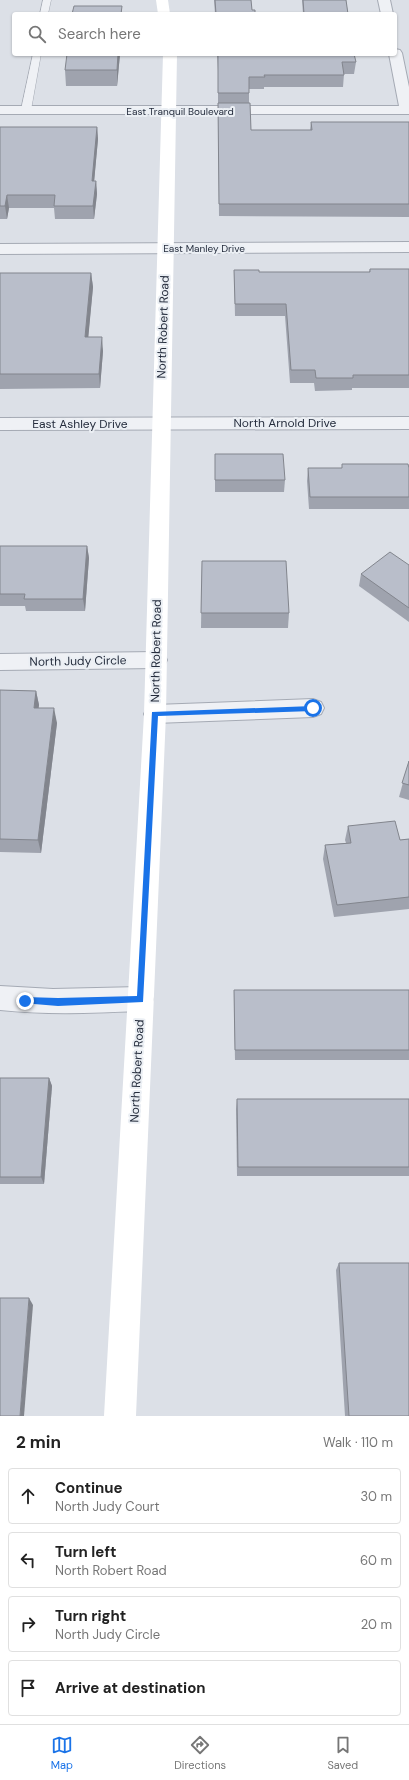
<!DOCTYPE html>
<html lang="en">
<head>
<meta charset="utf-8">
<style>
  body { margin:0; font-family:"DM Sans",sans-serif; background:#f6f6f6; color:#222 }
  .stop { position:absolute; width:12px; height:12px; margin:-9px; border:3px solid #1a73e8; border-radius:50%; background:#fff }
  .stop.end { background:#1a73e8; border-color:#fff; box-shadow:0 1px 4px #0008 }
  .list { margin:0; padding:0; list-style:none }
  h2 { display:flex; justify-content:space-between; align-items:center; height:52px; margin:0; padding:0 16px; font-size:17px }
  h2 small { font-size:13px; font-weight:400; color:#767676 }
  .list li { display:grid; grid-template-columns:26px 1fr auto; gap:12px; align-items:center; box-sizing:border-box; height:56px; margin:0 8px 8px; padding:0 8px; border:1px solid #e0e0e0; border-radius:4px }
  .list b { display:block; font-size:15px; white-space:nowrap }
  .list p { margin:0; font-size:13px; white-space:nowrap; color:#767676 }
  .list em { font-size:13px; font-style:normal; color:#767676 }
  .icon { flex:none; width:22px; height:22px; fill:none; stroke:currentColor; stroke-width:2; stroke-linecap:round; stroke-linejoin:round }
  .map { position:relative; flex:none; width:409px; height:1416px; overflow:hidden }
  .search { position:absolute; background:#fff; box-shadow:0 1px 3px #0004; left:12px; right:12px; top:12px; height:44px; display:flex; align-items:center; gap:10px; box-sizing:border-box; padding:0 14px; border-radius:4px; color:#767676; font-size:15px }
  .sheet { height:308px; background:#fff }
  nav { display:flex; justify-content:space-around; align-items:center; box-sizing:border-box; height:56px; border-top:1px solid #e0e0e0; background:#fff; font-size:11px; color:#767676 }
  nav a { display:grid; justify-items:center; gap:2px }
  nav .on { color:#1a73e8 }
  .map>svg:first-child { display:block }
</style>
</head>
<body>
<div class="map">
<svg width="409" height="1416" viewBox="0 0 409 1416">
  <rect width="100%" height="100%" fill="#dce0e7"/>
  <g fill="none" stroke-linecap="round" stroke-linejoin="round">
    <defs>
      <g id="lane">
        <path d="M 43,0 L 51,0 L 48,14 L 40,14 Z"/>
        <path d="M 33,54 L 41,54 L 31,110 L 26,113 L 21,110 Z"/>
      </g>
      <g id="street">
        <path d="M 378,0 L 390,0 L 393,14 L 381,14 Z"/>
        <path d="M 395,49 L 400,50 L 402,53 L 409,87 L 409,114 L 0,114 L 0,106 L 399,106 L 389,54 L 395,54 Z"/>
        <path d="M 409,242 L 409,252 L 0,254 L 0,244 Z"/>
        <path d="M 409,417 L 409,429 L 0,430 L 0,418 Z"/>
        <path d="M 156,652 L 164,654 L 167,660 L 164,666 L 156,668 L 0,670 L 0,654 Z"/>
        <path d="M 313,699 L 321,702 L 324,708 L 321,714 L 313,717 L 155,723 L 147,720 L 144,714 L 147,708 L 155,705 Z"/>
        <path d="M 0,986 L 53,989 L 140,987 L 149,990 L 153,999 L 149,1008 L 140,1011 C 93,1013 47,1015 0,1010 Z"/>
      </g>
    </defs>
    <!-- lane casing -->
    <use href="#lane" stroke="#a5aab4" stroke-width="1"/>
    <!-- street casing -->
    <use href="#street" stroke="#a5aab4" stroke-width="2"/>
    <!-- lane -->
    <use href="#lane" fill="#eff1f5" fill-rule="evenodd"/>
    <!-- street -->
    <use href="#street" fill="#eff1f5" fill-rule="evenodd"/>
    <!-- secondary -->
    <g fill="#fff" fill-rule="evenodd">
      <path d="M 156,0 L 168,0 L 170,14 L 158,14 Z"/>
      <path d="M 163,54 L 177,54 L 166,714 L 136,1416 L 104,1416 L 144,714 Z"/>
    </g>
  </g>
  <!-- wall -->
  <g fill="#9fa3ae">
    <path d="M 214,0 L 251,0 L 252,10 L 255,14 L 215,14 Z"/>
    <path d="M 302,0 L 346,0 L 348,14 L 303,14 Z"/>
    <path d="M 120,54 L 117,86 L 66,86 L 65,70 Z"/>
    <path d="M 217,54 L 354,54 L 356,62 L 354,74 L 344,74 L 343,87 L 264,87 L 264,89 L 249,89 L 249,103 L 251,130 L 310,130 L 311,122 L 409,122 L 409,217 L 219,216 L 218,104 L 218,71 Z"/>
    <path d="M 0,127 L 97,127 L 98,139 L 94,181 L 96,181 L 97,194 L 94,219 L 55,219 L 54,208 L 9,208 L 7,219 L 0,219 Z"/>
    <path d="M 370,269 L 409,269 L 409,388 L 352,388 L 352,390 L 315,391 L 314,383 L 290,383 L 285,316 L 235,316 L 234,270 L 259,272 L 369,272 Z"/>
    <path d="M 0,273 L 91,273 L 93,287 L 88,337 L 103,351 L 100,388 L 0,389 Z"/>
    <path d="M 215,454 L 285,480 L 284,492 L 215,492 Z"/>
    <path d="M 342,464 L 409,468 L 409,509 L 309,509 L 307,481 L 308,468 L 342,468 Z"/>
    <path d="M 0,546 L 87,546 L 89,558 L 85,611 L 26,611 L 25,606 L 0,606 Z"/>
    <path d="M 202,561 L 289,613 L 288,628 L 201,628 Z"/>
    <path d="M 409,565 L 409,622 L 359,586 L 361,574 Z"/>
    <path d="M 0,690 L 36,691 L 39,705 L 38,708 L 57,723 L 41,853 L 0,852 Z"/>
    <path d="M 409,761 L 409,800 L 399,797 Z"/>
    <path d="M 348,826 L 400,840 L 409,839 L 409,909 L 334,917 L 323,859 L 325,845 L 346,843 L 345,840 Z"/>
    <path d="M 234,990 L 409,990 L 409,1060 L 235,1060 L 234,1002 Z"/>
    <path d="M 0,1078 L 49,1078 L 52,1086 L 44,1184 L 0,1184 Z"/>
    <path d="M 237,1099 L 409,1099 L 409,1176 L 237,1176 L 236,1109 Z"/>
    <path d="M 339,1263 L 409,1416 L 345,1416 L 336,1270 Z"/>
  </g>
  <!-- shaded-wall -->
  <g fill="#82858d">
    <path d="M 118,54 L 120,54 L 117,86 L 117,70 Z"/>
    <path d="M 97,127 L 98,139 L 93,194 L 92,181 Z"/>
    <path d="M 96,181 L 97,194 L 94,219 L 93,206 Z"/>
    <path d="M 7,195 L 9,208 L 7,219 L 5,206 Z"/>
    <path d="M 91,273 L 93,287 L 87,351 L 85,337 Z"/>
    <path d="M 102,337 L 103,351 L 100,388 L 99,374 Z"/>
    <path d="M 87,546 L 89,558 L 85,611 L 83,599 Z"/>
    <path d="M 36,691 L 39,705 L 37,723 L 34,708 Z"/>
    <path d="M 54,708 L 57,723 L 41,853 L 38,840 Z"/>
    <path d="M 49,1078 L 52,1086 L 44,1184 L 41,1177 Z"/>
    <path d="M 29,1298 L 33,1305 L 24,1416 L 20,1416 Z"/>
  </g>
  <!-- building -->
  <g fill="#b9beca" stroke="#82858d">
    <path d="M 215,0 L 251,0 L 252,10 L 255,10 L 255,14 L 216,14 Z"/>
    <path d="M 303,0 L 346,0 L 348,14 L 304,14 Z"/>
    <path d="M 74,6 L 122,6 L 121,14 L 72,14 Z"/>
    <path d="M 67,54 L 118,54 L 117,70 L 65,70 Z"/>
    <path d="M 218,54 L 354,54 L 356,62 L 342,62 L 344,75 L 264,75 L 265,77 L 249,77 L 249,93 L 218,93 Z"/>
    <path d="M 218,103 L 250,103 L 251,130 L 312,130 L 311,122 L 409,122 L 409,204 L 219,204 Z"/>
    <path d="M 0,127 L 97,127 L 92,181 L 96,181 L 93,206 L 54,206 L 55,195 L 7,195 L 5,206 L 0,206 Z"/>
    <path d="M 370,269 L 409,269 L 409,375 L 353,375 L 353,378 L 316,378 L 315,370 L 291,370 L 286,304 L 235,304 L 234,270 L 259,270 L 259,272 L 370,272 Z"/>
    <path d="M 0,273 L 91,273 L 85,337 L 102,337 L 99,374 L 0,374 Z"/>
    <path d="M 215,454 L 283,454 L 285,480 L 215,480 Z"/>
    <path d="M 342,464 L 408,464 L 409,468 L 409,497 L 310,497 L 308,468 L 342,468 Z"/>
    <path d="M 0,546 L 87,546 L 83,599 L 24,599 L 25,594 L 0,594 Z"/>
    <path d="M 390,552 L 409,565 L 409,608 L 361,574 Z"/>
    <path d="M 202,561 L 286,561 L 289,613 L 201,613 Z"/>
    <path d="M 0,690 L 36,691 L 34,708 L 54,708 L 38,840 L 0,839 Z"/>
    <path d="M 409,761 L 409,785 L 402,783 Z"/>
    <path d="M 395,821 L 400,840 L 409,839 L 409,897 L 337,905 L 325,845 L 351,843 L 348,826 Z"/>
    <path d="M 234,990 L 409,990 L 409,1050 L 235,1050 Z"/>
    <path d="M 0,1078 L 49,1078 L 41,1177 L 0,1177 Z"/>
    <path d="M 237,1099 L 409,1099 L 409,1167 L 238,1167 Z"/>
    <path d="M 339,1263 L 409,1263 L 409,1416 L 349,1416 Z"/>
    <path d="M 0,1298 L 29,1298 L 20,1416 L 0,1416 Z"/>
  </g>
  <!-- route -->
  <path fill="#1a73e8" d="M 313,706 L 317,708 L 313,711 L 158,716 L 143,1002 L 58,1006 L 22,1003 L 21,1001 L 25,997 L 58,998 L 137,996 L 152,712 Z"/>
  <g text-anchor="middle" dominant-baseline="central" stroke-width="4" stroke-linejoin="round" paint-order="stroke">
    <!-- far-street labels -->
    <g font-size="10" fill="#252d3d" stroke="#ebeff4">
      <text x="180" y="111">East Tranquil Boulevard</text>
      <text x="204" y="248">East Manley Drive</text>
    </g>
    <!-- street labels -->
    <g font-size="12" fill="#252d3d" stroke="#ebeff4">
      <text transform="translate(163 327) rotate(-88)">North Robert Road</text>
      <text x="285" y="423">North Arnold Drive</text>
      <text x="80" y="424">East Ashley Drive</text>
      <text transform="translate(156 651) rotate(-89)">North Robert Road</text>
      <text transform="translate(78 661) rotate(-1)">North Judy Circle</text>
      <text transform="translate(137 1071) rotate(-87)">North Robert Road</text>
    </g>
  </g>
</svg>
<div class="stop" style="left:313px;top:708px"></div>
<div class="stop end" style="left:25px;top:1001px"></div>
<div class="search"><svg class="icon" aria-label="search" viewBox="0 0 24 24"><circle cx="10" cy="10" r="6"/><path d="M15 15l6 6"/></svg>Search here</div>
</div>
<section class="sheet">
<h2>2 min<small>Walk · 110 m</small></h2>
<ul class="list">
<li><svg class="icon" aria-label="ahead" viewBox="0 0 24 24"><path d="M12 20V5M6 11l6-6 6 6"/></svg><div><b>Continue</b><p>North Judy Court</p></div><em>30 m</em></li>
<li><svg class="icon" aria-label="left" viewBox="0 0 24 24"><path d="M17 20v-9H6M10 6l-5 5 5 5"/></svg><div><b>Turn left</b><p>North Robert Road</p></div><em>60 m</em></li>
<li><svg class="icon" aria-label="right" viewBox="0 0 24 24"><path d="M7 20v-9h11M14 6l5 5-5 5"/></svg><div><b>Turn right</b><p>North Judy Circle</p></div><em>20 m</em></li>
<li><svg class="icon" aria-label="arrive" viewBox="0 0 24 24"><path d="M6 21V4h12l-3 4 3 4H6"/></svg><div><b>Arrive at destination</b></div></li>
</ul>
</section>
<nav>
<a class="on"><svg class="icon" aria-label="map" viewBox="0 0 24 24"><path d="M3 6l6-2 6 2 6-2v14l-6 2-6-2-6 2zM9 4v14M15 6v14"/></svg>Map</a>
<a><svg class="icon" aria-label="directions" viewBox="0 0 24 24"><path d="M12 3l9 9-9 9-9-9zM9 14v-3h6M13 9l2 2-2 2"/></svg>Directions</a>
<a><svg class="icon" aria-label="saved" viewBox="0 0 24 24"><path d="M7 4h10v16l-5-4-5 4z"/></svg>Saved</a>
</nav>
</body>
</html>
